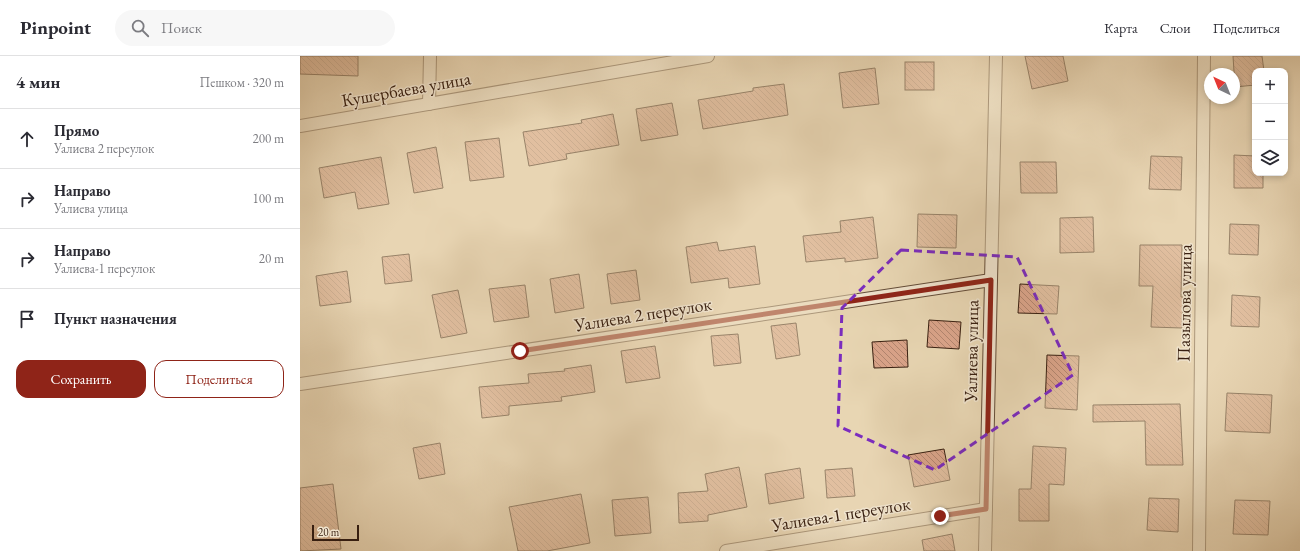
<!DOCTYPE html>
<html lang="ru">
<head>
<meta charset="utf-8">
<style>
  body { margin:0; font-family:"EB Garamond",serif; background:#f7f7f7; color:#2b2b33 }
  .controls { position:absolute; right:12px; top:12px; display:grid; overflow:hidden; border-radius:8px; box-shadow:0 2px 6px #0003 }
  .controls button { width:36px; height:36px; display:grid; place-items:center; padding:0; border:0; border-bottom:1px solid #e1e1e2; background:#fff; color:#2b2b33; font:20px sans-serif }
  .compass { position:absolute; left:904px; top:12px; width:36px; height:36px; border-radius:50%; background:#fff; box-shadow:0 2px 6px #0003; rotate:317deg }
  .scale { position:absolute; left:12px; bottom:10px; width:47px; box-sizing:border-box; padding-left:4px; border:2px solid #381f10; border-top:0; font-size:11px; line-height:14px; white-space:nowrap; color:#381f10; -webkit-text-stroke:3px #f0e4ce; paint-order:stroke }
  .stop { position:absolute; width:12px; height:12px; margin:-9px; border:3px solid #8f2418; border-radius:50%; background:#fff }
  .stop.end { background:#8f2418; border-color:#fff; box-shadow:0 1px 4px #0008 }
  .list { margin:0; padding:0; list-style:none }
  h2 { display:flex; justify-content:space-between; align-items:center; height:52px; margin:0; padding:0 16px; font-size:17px }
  h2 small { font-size:13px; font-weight:400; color:#7c7c81 }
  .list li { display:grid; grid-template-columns:26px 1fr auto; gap:12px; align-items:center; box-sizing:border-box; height:60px; padding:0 16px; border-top:1px solid #e1e1e2 }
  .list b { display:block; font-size:15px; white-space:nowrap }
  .list p { margin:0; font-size:13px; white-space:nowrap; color:#7c7c81 }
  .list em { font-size:13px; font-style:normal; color:#7c7c81 }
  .actions { display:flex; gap:8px; padding:12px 16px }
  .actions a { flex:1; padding:9px 0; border:1px solid #8f2418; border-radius:12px; text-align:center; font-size:14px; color:#8f2418 }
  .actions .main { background:#8f2418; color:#fff }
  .icon { flex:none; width:22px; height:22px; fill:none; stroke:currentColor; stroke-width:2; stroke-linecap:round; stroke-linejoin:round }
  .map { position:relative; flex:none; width:1000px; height:495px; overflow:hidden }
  header { display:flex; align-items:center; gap:24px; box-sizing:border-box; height:56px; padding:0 20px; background:#fff; border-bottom:1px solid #e1e1e2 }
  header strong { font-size:19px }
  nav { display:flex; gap:22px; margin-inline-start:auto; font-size:14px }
  .search { width:280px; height:36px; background:#f7f7f7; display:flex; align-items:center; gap:10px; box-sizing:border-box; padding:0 14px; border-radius:22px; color:#7c7c81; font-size:15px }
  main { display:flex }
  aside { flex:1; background:#fff }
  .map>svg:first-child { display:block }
</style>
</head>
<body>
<header>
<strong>Pinpoint</strong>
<div class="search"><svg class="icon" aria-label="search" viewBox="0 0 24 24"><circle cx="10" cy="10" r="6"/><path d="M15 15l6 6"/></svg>Поиск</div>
<nav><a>Карта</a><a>Слои</a><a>Поделиться</a></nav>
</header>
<main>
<aside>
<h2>4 мин<small>Пешком · 320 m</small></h2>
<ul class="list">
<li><svg class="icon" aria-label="ahead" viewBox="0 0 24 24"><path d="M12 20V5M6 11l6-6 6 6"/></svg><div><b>Прямо</b><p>Уалиева 2 переулок</p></div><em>200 m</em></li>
<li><svg class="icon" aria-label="right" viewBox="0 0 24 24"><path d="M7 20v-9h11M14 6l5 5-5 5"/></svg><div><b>Направо</b><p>Уалиева улица</p></div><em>100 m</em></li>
<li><svg class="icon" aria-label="right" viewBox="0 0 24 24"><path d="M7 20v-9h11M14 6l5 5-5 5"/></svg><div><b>Направо</b><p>Уалиева-1 переулок</p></div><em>20 m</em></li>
<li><svg class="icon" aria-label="arrive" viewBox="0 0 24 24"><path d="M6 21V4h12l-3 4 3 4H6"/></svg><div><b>Пункт назначения</b></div></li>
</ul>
<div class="actions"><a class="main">Сохранить</a><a>Поделиться</a></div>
</aside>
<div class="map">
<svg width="1000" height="495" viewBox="0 0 1000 495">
  <defs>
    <pattern id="building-back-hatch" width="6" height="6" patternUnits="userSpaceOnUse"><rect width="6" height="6" fill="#daa48a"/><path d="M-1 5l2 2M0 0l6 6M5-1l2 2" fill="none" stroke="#b2856f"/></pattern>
  </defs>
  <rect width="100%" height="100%" fill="#e8d6b3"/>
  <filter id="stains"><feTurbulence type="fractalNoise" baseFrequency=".005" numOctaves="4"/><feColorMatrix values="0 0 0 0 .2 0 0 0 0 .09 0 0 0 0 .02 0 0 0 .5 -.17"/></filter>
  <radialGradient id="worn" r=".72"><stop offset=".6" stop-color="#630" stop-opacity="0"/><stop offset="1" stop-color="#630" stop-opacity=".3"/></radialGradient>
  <!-- building -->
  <g fill="url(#building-back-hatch)" stroke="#381f10">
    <path d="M 0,0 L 58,0 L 58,20 L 0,18 Z"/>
    <path d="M 725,0 L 763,0 L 768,25 L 732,33 Z"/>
    <path d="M 933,0 L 962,0 L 964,15 L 955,15 L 955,29 L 935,31 Z"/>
    <rect x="605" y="6" width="29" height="28"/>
    <path d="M 575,12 L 579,48 L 543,52 L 539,17 Z"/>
    <path d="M 484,28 L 488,59 L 403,73 L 398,44 L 453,35 L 453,32 Z"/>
    <path d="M 372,47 L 378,79 L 341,85 L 336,53 Z"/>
    <path d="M 313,58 L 319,89 L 266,98 L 267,103 L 229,110 L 223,76 L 282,67 L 281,64 Z"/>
    <path d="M 199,82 L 204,121 L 170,125 L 165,86 Z"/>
    <path d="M 136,91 L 143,132 L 114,137 L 107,97 Z"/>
    <path d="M 934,99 L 955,100 L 955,117 L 963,117 L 963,132 L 934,132 Z"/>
    <path d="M 851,100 L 882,101 L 881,134 L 849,133 Z"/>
    <path d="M 81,101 L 89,148 L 58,153 L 55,136 L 24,142 L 19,112 Z"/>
    <path d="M 720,106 L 756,106 L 757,137 L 721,137 Z"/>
    <path d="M 618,158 L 657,159 L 656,192 L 617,191 Z"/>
    <path d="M 573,161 L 578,202 L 545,206 L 545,202 L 506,206 L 503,180 L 541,176 L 540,165 Z"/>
    <path d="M 793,161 L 794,196 L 760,197 L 760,162 Z"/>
    <path d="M 930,168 L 959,169 L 958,199 L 929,198 Z"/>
    <path d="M 417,186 L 419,195 L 455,190 L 460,228 L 429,232 L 428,222 L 391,227 L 386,191 Z"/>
    <path d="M 840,189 L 882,189 L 881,241 L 883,241 L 882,272 L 851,271 L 853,230 L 839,230 Z"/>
    <path d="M 109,198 L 112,225 L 85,228 L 82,201 Z"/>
    <path d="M 336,214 L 340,244 L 311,248 L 307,218 Z"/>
    <path d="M 47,215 L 51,246 L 20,250 L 16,220 Z"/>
    <path d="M 279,218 L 284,252 L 255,257 L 250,223 Z"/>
    <path d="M 720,228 L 759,230 L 757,258 L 718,257 Z"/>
    <path d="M 225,229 L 229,261 L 194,266 L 189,233 Z"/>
    <path d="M 158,234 L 167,277 L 141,282 L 132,239 Z"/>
    <path d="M 932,239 L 960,241 L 959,271 L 931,270 Z"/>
    <path d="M 629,264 L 661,266 L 659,293 L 627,291 Z"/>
    <path d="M 496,267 L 500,299 L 476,303 L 471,270 Z"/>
    <path d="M 438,278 L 441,307 L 414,310 L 411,280 Z"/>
    <path d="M 607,284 L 608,311 L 574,312 L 572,286 Z"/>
    <path d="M 355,290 L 360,322 L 326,327 L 321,295 Z"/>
    <path d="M 747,299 L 779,300 L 777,354 L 745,352 Z"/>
    <path d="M 291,309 L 295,336 L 261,341 L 262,345 L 209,350 L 209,359 L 182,362 L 179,331 L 229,327 L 228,318 L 265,315 L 264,313 Z"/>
    <path d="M 927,337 L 972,339 L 970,377 L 925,375 Z"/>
    <path d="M 880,348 L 883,409 L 846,409 L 845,365 L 793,366 L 793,349 Z"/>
    <path d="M 140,387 L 145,418 L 119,423 L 113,392 Z"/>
    <path d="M 733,390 L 766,392 L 764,429 L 749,428 L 749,465 L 719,465 L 719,433 L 731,433 Z"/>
    <path d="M 644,393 L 650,424 L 614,431 L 608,399 Z"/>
    <path d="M 439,411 L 447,451 L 408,459 L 408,465 L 379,467 L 378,437 L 408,435 L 405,418 Z"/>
    <path d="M 500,412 L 504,442 L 469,448 L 465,418 Z"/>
    <path d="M 552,412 L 555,440 L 527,442 L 525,414 Z"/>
    <path d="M 33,428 L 41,493 L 0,495 L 0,432 Z"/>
    <path d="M 281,438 L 290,487 L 247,495 L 218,495 L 209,451 Z"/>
    <path d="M 348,441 L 351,477 L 315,480 L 312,444 Z"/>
    <path d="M 849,442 L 879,443 L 878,476 L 847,474 Z"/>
    <path d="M 935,444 L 970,445 L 968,479 L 933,478 Z"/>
    <path d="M 652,478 L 655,495 L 624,495 L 622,484 Z"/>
  </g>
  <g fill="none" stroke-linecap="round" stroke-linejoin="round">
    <defs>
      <g id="minor">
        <path d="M 129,48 L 130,0"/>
        <path d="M 0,70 L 408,0"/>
        <path d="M 0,328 L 691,224"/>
        <path d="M 426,495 L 686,453"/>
        <path d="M 685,495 L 696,0"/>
        <path d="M 899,495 L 904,0"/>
      </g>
    </defs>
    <!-- minor casing -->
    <use href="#minor" stroke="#644d39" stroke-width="14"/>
    <!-- minor -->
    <use href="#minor" stroke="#f0e4ce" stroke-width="12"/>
  </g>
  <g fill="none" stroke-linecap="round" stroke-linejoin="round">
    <!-- route -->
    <path stroke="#8f2418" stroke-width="5" d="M 220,295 L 691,224 L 686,453 L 640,460"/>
  </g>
  <!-- marked area -->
  <path d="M0 0H1000V495H0ZM 601,194 L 717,201 L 773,319 L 635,414 L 538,370 L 542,252 Z" fill="#e8d6b3" fill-opacity=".55" fill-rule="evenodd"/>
  <path fill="none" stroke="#7b2cbf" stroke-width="3" stroke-dasharray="8 5" stroke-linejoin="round" d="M 601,194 L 717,201 L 773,319 L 635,414 L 538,370 L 542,252 Z"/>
  <g text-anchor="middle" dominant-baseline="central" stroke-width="3" stroke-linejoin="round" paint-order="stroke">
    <!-- street labels -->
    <g font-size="18" fill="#381f10" stroke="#f0e4ce">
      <text transform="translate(106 33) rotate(-10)">Кушербаева улица</text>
      <text transform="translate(884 247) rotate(-89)">Пазылова улица</text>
      <text transform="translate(343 258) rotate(-9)">Уалиева 2 переулок</text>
      <text transform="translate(671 295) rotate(-89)">Уалиева улица</text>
      <text transform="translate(541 458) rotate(-9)">Уалиева-1 переулок</text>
    </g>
  </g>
  <rect width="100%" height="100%" filter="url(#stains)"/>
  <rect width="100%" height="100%" fill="url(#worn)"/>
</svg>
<div class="controls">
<button>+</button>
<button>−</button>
<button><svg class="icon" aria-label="layers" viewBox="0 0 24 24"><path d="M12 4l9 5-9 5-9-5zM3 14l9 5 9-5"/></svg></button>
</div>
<svg class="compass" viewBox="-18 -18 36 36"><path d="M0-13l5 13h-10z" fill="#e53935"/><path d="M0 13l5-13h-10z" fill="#7c7c81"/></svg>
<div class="scale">20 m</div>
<div class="stop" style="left:220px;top:295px"></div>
<div class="stop end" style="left:640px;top:460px"></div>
</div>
</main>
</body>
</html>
